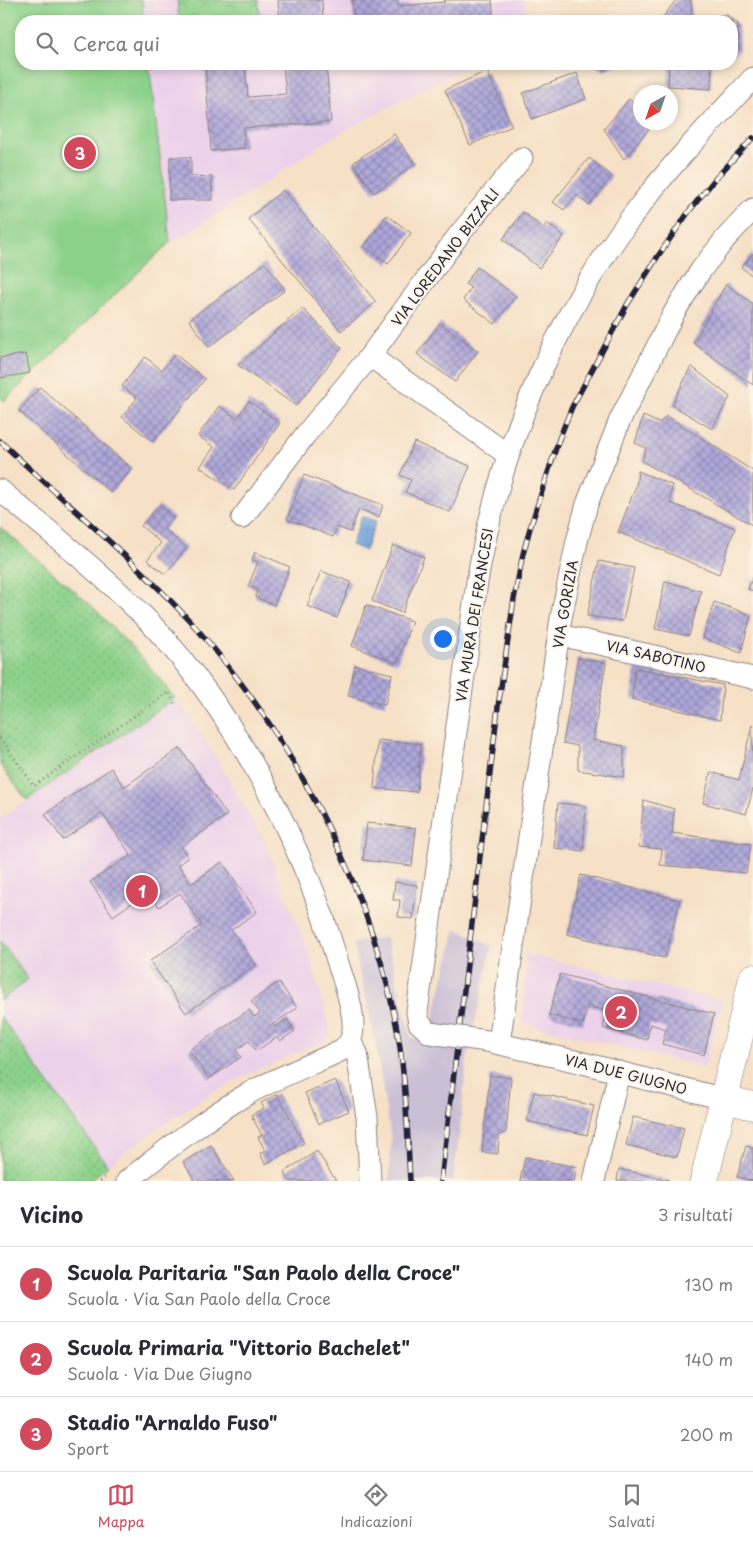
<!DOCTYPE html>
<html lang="it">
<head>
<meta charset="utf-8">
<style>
  body { margin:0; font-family:"Playpen Sans",sans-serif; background:#f2f2f3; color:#2b2b33 }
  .compass { position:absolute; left:633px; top:85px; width:45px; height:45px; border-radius:50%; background:#fff; box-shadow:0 2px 8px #0003; rotate:220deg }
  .you { position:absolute; left:442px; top:638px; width:18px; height:18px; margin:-12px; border:4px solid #fff; border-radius:50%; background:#1a73e8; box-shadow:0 0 0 8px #1a73e833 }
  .badge { display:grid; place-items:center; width:32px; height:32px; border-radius:50%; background:#d1495b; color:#fff; font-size:16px; font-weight:700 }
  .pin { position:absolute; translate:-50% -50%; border:2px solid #fff; box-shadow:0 1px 5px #0006 }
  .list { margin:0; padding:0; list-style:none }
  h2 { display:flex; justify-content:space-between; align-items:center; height:65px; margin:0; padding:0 20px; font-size:21px }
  h2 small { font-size:16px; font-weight:400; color:#7c7c81 }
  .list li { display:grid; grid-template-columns:32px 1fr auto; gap:15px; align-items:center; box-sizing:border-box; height:75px; padding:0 20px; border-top:1px solid #e1e1e2 }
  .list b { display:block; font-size:19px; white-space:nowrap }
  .list p { margin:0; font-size:16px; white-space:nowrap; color:#7c7c81 }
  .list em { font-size:16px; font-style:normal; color:#7c7c81 }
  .icon { flex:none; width:28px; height:28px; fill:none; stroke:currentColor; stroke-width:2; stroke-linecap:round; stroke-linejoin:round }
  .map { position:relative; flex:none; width:753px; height:1181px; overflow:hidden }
  .search { position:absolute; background:#fff; box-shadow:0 2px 8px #0003; left:15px; right:15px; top:15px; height:55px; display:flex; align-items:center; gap:12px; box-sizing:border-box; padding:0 18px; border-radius:20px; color:#7c7c81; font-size:19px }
  .sheet { height:290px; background:#fff }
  nav { display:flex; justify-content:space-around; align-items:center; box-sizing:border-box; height:70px; border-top:1px solid #e1e1e2; background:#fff; font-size:14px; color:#7c7c81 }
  nav a { display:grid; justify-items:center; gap:2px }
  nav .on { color:#d1495b }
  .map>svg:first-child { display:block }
</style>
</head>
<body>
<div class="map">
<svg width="753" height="1181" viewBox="0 0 753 1181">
  <defs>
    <pattern id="grass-dots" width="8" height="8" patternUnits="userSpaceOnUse" patternTransform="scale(1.25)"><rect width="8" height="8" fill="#8cd18a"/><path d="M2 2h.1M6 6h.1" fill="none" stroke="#78b378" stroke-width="1.8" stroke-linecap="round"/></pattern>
    <pattern id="park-crowns" width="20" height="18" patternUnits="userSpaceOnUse" patternTransform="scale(1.25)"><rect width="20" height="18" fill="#8cd18a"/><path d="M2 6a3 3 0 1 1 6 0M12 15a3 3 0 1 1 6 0" fill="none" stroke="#78b378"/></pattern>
    <pattern id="water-ripples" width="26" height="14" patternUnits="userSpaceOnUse" patternTransform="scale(1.25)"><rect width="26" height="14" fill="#6ea0d9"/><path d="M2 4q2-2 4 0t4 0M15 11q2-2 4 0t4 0" fill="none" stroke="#5a82b1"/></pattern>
    <pattern id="building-cross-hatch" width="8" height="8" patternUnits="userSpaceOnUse" patternTransform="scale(1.25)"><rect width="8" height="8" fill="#afa8da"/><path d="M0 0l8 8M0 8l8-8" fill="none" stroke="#8e88b2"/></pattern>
  </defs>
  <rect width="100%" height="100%" fill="#fcf5e5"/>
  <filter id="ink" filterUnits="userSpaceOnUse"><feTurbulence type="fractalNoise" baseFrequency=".02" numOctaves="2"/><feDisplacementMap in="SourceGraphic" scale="10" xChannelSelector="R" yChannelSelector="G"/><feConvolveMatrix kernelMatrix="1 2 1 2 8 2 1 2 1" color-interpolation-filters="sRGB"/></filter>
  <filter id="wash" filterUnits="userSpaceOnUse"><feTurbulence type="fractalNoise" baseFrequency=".0096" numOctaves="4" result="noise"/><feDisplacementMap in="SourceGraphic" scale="20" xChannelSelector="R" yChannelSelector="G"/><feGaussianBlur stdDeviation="1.12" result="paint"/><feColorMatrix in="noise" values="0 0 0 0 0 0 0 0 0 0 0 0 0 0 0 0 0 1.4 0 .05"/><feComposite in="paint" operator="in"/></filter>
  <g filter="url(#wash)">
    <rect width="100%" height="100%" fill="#f6e0c6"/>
    <!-- built -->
    <g fill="#ecd1ea">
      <path d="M 142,0 L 525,0 L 526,21 L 144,21 Z"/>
      <path d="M 149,64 L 470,64 L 338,134 L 187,234 L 170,242 Z"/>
      <path d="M 175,698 L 192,720 L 220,764 L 261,835 L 307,947 L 329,1024 L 329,1035 L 325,1040 L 244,1076 L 203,1098 L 134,1145 L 89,1181 L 0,1181 L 0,816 L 6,815 Z"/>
      <path d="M 526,954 L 723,1001 L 705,1067 L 522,1023 Z"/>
    </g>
    <!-- railway -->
    <path fill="#cbbfd5" d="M 456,929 L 492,946 L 467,1059 L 459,1137 L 453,1181 L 389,1181 L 391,1139 L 374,1035 L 353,943 L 386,937 L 411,1038 L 428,1040 Z"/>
    <!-- grass -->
    <g fill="url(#grass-dots)" stroke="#577a62">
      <path d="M 0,527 L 92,606 L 144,660 L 175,698 L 27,800 L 0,765 Z"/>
      <path d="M 0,941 L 28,979 L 0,1001 Z"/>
      <path d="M 0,1016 L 108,1166 L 89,1181 L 0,1181 Z"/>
    </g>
    <!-- park -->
    <path fill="url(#park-crowns)" stroke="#577a62" d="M 177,0 L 258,0 L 260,21 L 179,21 Z"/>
    <!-- pitch -->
    <path fill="#8cd18a" stroke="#577a62" d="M 0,0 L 142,0 L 144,21 L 21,21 L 21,64 L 149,64 L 170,242 L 4,401 L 0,396 Z"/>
    <!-- water -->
    <path fill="url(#water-ripples)" stroke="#48618a" d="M 362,516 L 376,521 L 365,551 L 351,545 Z"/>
    <g id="blocks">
      <!-- building -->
      <g fill="url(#building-cross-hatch)">
        <path d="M 278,0 L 322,0 L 323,21 L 280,21 Z"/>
        <path d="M 352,0 L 398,0 L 398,6 L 445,2 L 444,0 L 492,0 L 494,21 L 354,21 Z"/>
        <path d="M 676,0 L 691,0 L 692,16 L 727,15 L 738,24 L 739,51 L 732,56 L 732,21 L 663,21 L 663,17 Z"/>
        <path d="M 205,64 L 245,64 L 248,97 L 286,94 L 283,64 L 326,64 L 331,122 L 243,128 L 245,148 L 211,151 Z"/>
        <path d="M 592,64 L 618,64 L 604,71 Z"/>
        <path d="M 669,64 L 712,64 L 711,89 L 668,86 Z"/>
        <path d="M 487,71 L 512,126 L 470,145 L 445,90 Z"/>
        <path d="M 577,73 L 586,99 L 532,119 L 523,93 Z"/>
        <path d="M 629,99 L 640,108 L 640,122 L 655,122 L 624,159 L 604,129 Z"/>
        <path d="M 394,134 L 415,164 L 374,193 L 353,163 Z"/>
        <path d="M 170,157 L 191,157 L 191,176 L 212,177 L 212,200 L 169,200 Z"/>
        <path d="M 589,158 L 612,176 L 589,205 L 576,195 L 564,210 L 553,202 Z"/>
        <path d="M 283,190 L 376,302 L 341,331 L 248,219 Z"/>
        <path d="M 523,212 L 543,228 L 547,223 L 564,236 L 539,268 L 503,239 Z"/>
        <path d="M 387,215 L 411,233 L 388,264 L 364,246 Z"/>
        <path d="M 753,253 L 753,276 L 741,267 Z"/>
        <path d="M 265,263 L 285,290 L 209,347 L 189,320 Z"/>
        <path d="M 477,267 L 516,296 L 495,324 L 463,300 L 471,288 L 465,284 Z"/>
        <path d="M 726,284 L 753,304 L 753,385 L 693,343 Z"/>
        <path d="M 302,308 L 342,348 L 296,406 L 238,365 Z"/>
        <path d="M 440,323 L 478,351 L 455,382 L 417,354 Z"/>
        <path d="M 26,354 L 30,373 L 0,378 L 0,358 Z"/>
        <path d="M 175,354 L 205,379 L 153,442 L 122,417 L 137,398 L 122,386 L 145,357 L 162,370 Z"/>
        <path d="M 691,366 L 730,397 L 712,429 L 672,405 Z"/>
        <path d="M 40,387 L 132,469 L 111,493 L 19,411 Z"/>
        <path d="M 249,401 L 280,423 L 234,490 L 200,467 L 214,447 L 198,436 L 219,406 L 237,418 Z"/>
        <path d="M 643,416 L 659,423 L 667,416 L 753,471 L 752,525 L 642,461 L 646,448 L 635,443 Z"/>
        <path d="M 414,442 L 470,466 L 450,512 L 405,492 L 411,480 L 400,475 Z"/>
        <path d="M 638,471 L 672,485 L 670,503 L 735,528 L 719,574 L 618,532 L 636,486 Z"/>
        <path d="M 304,475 L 383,505 L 379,517 L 359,509 L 350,532 L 337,527 L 333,537 L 287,519 Z"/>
        <path d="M 159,505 L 174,518 L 164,529 L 187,548 L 165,574 L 147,560 L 161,543 L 141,526 Z"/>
        <path d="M 393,545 L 424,557 L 402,613 L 372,601 Z"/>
        <path d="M 255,552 L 290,567 L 274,605 L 255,597 L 258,590 L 248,586 L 258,562 L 252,560 Z"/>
        <path d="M 599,561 L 634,568 L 623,621 L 587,616 Z"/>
        <path d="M 321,571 L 351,582 L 337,618 L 307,606 Z"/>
        <path d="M 753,576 L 753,591 L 748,589 Z"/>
        <path d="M 665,581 L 701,591 L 689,636 L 655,629 Z"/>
        <path d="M 714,602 L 751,615 L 741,653 L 703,638 Z"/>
        <path d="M 366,605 L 412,621 L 397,663 L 352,646 Z"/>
        <path d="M 578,658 L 606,663 L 593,740 L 624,746 L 624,777 L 578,770 L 578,746 L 563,743 Z"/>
        <path d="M 355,665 L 392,674 L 385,705 L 348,696 Z"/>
        <path d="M 635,668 L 723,685 L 720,720 L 632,699 Z"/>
        <path d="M 752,725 L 753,789 L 746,814 L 703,803 L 711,772 L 739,780 Z"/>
        <path d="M 378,740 L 421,744 L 417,792 L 374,788 Z"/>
        <path d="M 180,748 L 227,815 L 181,847 L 188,857 L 178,865 L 191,884 L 222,862 L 257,912 L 231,930 L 256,965 L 186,1013 L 150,961 L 202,925 L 180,893 L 159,907 L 149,891 L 113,916 L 90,882 L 131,855 L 102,813 L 63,840 L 45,814 L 111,768 L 124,787 Z"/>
        <path d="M 644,800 L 674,809 L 672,833 L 751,844 L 746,873 L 660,865 L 662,849 L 639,847 Z"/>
        <path d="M 558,803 L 586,806 L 583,851 L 554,848 Z"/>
        <path d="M 367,823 L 416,828 L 412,866 L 363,860 Z"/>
        <path d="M 581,875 L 680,900 L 665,958 L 567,934 Z"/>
        <path d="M 395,882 L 417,885 L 413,919 L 398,917 L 400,900 L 393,900 Z"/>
        <path d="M 560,974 L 714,1014 L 704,1055 L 662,1044 L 666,1029 L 650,1024 L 647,1040 L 603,1028 L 607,1011 L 588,1006 L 583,1024 L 549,1015 Z"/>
        <path d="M 279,982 L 297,1008 L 273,1024 L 275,1027 L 287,1019 L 295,1031 L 280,1041 L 277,1037 L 256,1051 L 249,1041 L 236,1050 L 241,1057 L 209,1079 L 189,1050 L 249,1010 L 254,1017 L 260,1013 L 251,1001 Z"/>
        <path d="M 490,1075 L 511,1078 L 506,1132 L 499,1135 L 498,1154 L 482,1152 Z"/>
        <path d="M 335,1080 L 349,1111 L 319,1124 L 305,1093 Z"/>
        <path d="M 534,1092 L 594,1106 L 587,1135 L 527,1121 Z"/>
        <path d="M 277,1094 L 304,1143 L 265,1164 L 260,1153 L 265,1150 L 258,1137 L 262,1135 L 251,1115 L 264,1108 L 261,1103 Z"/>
        <path d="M 633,1117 L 684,1128 L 677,1157 L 626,1145 Z"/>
        <path d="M 211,1145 L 234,1181 L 192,1181 L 194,1179 L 183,1162 Z"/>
        <path d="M 746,1146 L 753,1148 L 753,1181 L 737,1177 Z"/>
        <path d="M 317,1151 L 336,1181 L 290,1181 L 284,1172 Z"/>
        <path d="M 525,1157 L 577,1167 L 574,1181 L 520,1181 Z"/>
        <path d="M 619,1169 L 669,1180 L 669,1181 L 617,1181 Z"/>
      </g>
    </g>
  </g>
  <g filter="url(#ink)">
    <use href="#blocks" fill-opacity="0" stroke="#8c8180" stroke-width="1"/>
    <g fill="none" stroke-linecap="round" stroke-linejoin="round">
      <defs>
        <g id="minor">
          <path d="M 370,356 L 458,236 L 522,158"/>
          <path d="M 0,490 C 53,535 108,578 155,628 C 237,717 303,845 337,960 C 343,980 360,1022 350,1041 C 348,1045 343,1048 340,1051 C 310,1065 278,1077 249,1093 C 206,1118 166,1150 127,1181"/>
          <path d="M 242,518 L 306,434 L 370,356 L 508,455"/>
          <path d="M 559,635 L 753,678"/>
          <path d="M 430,1033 L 419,1023 L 417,1012 L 477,582 C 500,445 557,313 642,203 C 676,159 715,119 753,78"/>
          <path d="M 487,1041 L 579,1062 L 724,1099"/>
          <path d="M 350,1042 L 357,1053 L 367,1117 L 370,1181"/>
          <path d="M 499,1043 L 561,618 L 577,541 L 587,504 L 620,420 L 675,311 L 701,270 L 726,238 L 753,209"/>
          <path d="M 594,1181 L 619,1072"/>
        </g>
        <g id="tertiary">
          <path d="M 724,1099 L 753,1106"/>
          <path d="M 704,1181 L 753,978"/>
        </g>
      </defs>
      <!-- minor casing -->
      <use href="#minor" stroke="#8c8180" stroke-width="23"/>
      <!-- tertiary casing -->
      <use href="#tertiary" stroke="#8c8180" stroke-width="29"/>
      <!-- path -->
      <g stroke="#8c8180" stroke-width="3" stroke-dasharray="1 4" stroke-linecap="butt">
        <path d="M 0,738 L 34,786 L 169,692 L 176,707"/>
        <path d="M 100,1181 L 108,1175"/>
      </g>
      <!-- minor -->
      <use href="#minor" stroke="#fff" stroke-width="21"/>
      <!-- tertiary -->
      <use href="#tertiary" stroke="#fff" stroke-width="28"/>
      <defs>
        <g id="rail">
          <path d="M 0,441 C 63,501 130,556 189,620 C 285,725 365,875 394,1014 C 406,1069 407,1125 410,1181"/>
          <path d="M 441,1181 L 498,707 L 514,599 L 523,554 L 530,528 L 559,439 L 572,407 L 627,305 L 658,256 L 690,210 L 715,179 L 753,138"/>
        </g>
      </defs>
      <!-- rail casing -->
      <use href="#rail" stroke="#22223b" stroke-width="5.5"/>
      <!-- rail -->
      <use href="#rail" stroke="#fcf5e5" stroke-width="4" stroke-dasharray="11" stroke-linecap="butt"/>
      <defs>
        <path id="minor-bridge" d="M 430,1033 L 487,1041"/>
      </defs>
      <!-- minor-bridge casing -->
      <use href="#minor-bridge" stroke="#8c8180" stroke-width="23" stroke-linecap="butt"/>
      <!-- minor-bridge -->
      <use href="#minor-bridge" stroke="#fff" stroke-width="21"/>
    </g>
  </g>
  <g text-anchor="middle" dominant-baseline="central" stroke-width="4" stroke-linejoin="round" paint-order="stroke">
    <!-- street labels -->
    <g font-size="14" fill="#22223b" stroke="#fcf5e5">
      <text transform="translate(445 257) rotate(-53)">VIA LOREDANO BIZZALI</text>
      <text transform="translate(565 604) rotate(-80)">VIA GORIZIA</text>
      <text transform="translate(474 615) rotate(-81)">VIA MURA DEI FRANCESI</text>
      <text transform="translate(656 656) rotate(13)">VIA SABOTINO</text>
      <text transform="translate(626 1074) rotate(14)">VIA DUE GIUGNO</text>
    </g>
  </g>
</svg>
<svg class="compass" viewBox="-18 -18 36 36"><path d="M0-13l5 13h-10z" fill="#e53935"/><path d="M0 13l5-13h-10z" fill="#7c7c81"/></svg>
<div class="you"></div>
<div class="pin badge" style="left:142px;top:891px">1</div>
<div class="pin badge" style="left:621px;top:1012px">2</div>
<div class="pin badge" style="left:80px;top:153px">3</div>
<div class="search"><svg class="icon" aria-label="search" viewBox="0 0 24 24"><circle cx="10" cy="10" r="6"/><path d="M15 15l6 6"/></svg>Cerca qui</div>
</div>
<section class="sheet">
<h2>Vicino<small>3 risultati</small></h2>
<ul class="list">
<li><span class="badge">1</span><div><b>Scuola Paritaria &quot;San Paolo della Croce&quot;</b><p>Scuola · Via San Paolo della Croce</p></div><em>130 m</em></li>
<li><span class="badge">2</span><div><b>Scuola Primaria &quot;Vittorio Bachelet&quot;</b><p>Scuola · Via Due Giugno</p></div><em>140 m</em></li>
<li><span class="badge">3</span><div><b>Stadio &quot;Arnaldo Fuso&quot;</b><p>Sport</p></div><em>200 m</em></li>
</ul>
</section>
<nav>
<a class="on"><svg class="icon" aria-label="map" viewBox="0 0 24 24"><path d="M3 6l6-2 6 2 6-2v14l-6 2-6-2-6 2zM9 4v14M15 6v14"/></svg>Mappa</a>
<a><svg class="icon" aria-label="directions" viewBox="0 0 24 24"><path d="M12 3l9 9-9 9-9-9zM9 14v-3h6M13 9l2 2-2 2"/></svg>Indicazioni</a>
<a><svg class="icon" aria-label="saved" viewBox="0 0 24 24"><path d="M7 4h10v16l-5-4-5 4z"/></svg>Salvati</a>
</nav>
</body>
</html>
